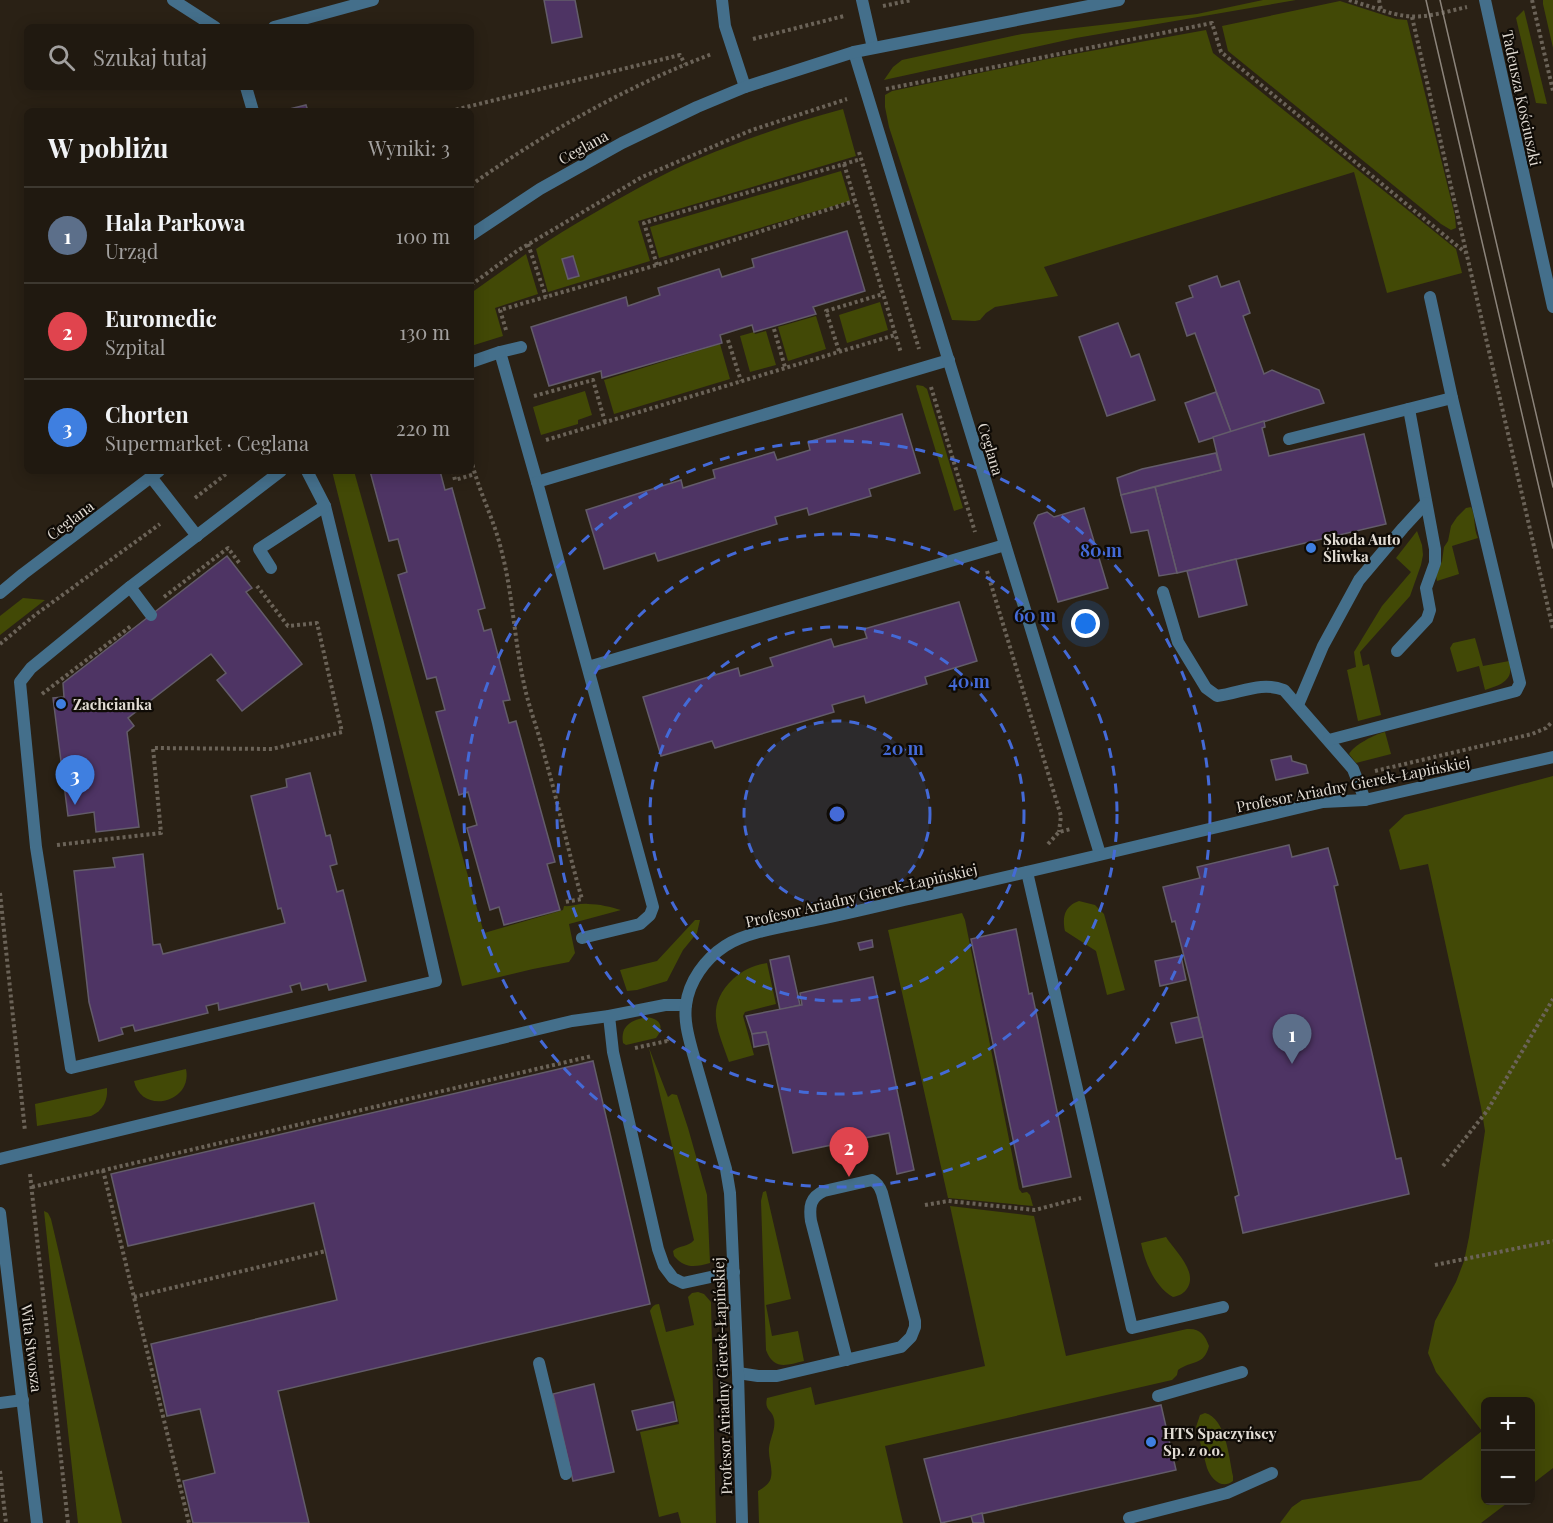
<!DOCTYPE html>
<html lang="pl">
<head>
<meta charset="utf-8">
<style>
  body { margin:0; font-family:"Playfair Display",serif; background:#282219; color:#f1f3f6 }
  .controls { position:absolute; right:18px; bottom:18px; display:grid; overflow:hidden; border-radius:9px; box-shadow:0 3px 15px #0003 }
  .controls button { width:54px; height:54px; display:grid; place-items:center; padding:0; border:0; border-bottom:2px solid #3d3830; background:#201910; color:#f1f3f6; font:30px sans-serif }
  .you { position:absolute; left:1086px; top:624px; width:21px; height:21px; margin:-15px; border:4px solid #fff; border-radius:50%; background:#1a73e8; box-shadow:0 0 0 9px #1a73e833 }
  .badge { display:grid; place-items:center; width:39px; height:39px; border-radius:50%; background:#ea580c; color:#fff; font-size:20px; font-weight:700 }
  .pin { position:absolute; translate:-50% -50px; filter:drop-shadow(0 2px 3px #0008) }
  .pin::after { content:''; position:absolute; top:32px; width:21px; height:18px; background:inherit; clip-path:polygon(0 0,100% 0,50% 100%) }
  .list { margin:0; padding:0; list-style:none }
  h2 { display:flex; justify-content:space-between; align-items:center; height:78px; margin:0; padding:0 24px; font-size:26px }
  h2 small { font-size:20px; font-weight:400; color:#a2a09f }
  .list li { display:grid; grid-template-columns:39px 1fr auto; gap:18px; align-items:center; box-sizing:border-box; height:96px; padding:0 24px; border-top:2px solid #3d3830 }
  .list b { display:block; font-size:22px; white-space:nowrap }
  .list p { margin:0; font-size:20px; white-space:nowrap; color:#a2a09f }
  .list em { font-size:20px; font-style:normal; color:#a2a09f }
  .icon { flex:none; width:33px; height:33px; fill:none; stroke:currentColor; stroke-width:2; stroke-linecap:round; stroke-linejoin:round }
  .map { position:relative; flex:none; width:1553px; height:1523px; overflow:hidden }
  .search { position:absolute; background:#201910; box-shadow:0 3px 15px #0003; left:24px; top:24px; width:450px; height:66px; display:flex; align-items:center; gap:15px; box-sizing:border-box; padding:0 21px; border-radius:9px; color:#a2a09f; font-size:22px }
  .panel { position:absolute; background:#201910; box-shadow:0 3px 15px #0003; left:24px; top:108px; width:450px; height:366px; border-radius:9px }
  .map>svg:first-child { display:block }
</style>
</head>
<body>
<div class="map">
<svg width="1553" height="1523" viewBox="0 0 1553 1523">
  <rect width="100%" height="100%" fill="#2a2115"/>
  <!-- green -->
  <g fill="#424906">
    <path d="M 1263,0 L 1296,0 L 1076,38 L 884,80 L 893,67 L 902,60 L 1022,34 L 1197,14 Z"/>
    <path d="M 1543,0 L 1553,0 L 1553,48 L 1543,4 Z"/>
    <path d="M 1340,1 L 1396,19 L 1407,20 L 1455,216 L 1456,228 L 1451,230 L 1441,224 L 1228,51 L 1222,26 Z"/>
    <path d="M 1524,10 L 1547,104 L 1536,103 L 1516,18 Z"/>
    <path d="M 1206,30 L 1213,53 L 1456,249 L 1462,273 L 1387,293 L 1354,172 L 1044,267 L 1058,296 L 995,307 L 986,313 L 980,320 L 975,321 L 952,320 L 889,127 L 885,107 L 885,95 L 892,91 L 1052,58 Z"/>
    <path d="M 843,109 L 856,156 L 638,221 L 650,261 L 548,292 L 536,249 C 570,226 606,206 642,186 C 661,176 680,166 700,158 C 746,139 794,122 843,109 Z"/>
    <path d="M 841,171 L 850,201 L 659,258 L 650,227 Z"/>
    <path d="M 526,254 L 538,294 L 495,308 L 503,336 L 471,346 L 471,293 Z"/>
    <path d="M 880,302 L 888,330 L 847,343 L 839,315 Z"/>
    <path d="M 816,316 L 826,349 L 788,361 L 778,327 Z"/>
    <path d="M 766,331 L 776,365 L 750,372 L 740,336 L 754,332 L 755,334 Z"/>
    <path d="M 720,344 L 730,379 L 614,414 L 604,380 Z"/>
    <path d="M 917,385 L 923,386 L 927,389 L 963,508 L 954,511 L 916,386 Z"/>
    <path d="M 585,391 L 592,415 L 578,420 L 578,424 L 541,435 L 533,407 Z"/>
    <path d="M 332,471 L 354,471 L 484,933 L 563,910 L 564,906 C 572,907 579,903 588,904 C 599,904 611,907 621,910 L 569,924 L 575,953 L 569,962 L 533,969 L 462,986 Z"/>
    <path d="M 1471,507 C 1476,516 1473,528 1478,538 L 1452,546 L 1459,574 L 1437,581 L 1436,576 L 1442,561 L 1444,547 L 1448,541 L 1451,526 L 1457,517 L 1466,508 Z"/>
    <path d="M 1417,531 L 1422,545 L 1423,555 L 1421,565 L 1410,596 L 1360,652 L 1363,666 L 1369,664 L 1381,715 L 1358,721 L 1347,670 L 1356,667 L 1354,652 L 1382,606 L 1411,572 L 1396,558 Z"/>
    <path d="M 23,598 L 45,600 L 0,635 L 0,616 Z"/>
    <path d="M 1475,638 L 1483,666 L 1509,661 C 1515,680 1501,685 1485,690 L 1479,666 L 1457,672 L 1450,648 L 1453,643 Z"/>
    <path d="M 1385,732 L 1391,754 L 1356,763 L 1349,754 C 1354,745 1375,734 1385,732 Z"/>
    <path d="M 1553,776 L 1553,1468 L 1531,1485 L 1530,1402 L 1486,1402 L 1486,1500 L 1510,1501 L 1481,1523 L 1280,1523 L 1292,1507 L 1302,1500 L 1421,1480 L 1482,1431 L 1436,1372 L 1428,1353 L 1435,1321 L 1456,1282 L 1464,1261 L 1469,1237 L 1485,1131 L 1481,1107 L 1428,864 L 1400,870 L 1389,830 L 1405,815 Z"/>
    <path d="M 1079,901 L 1095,905 L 1104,914 L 1125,990 L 1107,995 L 1096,951 L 1065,931 C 1062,916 1065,906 1079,901 Z"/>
    <path d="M 962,913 L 965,920 L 1019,1189 L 1022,1193 L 1027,1192 L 1030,1195 L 1033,1206 L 948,1198 L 888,930 Z"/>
    <path d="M 695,920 L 700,920 L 697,933 L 683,950 L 667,981 L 637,990 L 627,991 L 620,970 L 657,961 Z"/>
    <path d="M 767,963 L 776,1004 L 745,1012 L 743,1016 L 754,1055 L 729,1062 C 718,1030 704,1007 733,979 C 743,970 754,965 767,963 Z"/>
    <path d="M 647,1017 C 660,1019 665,1027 656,1038 L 626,1045 L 623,1043 C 620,1025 632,1020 647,1017 Z"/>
    <path d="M 649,1048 L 668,1097 L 672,1094 L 677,1095 L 688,1128 L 707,1195 L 710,1263 C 695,1267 685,1269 674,1256 L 673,1251 C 679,1245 689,1247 694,1240 Z"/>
    <path d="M 186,1069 C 193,1103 141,1115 134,1081 Z"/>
    <path d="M 107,1088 C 108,1100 103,1111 91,1116 L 37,1126 L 35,1104 Z"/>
    <path d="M 766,1191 L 791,1299 L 766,1305 L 772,1336 L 798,1331 L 804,1361 C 787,1365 774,1371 766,1350 L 761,1201 L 763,1192 Z"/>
    <path d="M 950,1206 L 1034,1216 L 1066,1356 L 1187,1329 C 1200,1328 1205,1335 1209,1346 C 1204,1366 1192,1360 1178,1370 L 1177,1375 L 1172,1380 L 885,1446 L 903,1523 L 759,1523 L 758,1491 C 763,1488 770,1484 771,1477 C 773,1468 768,1457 769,1448 C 770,1438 776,1429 774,1419 C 772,1409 764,1411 767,1398 L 811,1387 L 815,1405 L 985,1366 Z"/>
    <path d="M 44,1211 L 48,1213 L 51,1219 L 122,1523 L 78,1523 Z"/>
    <path d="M 1166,1237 C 1174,1250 1197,1270 1188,1287 C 1185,1293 1179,1296 1173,1297 C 1155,1287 1145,1263 1141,1243 Z"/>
    <path d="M 698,1292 L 704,1294 L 711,1302 L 716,1523 L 681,1523 L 678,1512 L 659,1517 L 640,1432 L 679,1424 L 675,1400 L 650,1311 C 652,1307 654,1304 659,1304 L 666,1332 L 694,1325 L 688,1297 L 692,1293 Z"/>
    <path d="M 1205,1413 C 1226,1418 1229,1458 1233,1476 L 1233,1481 C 1222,1490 1211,1479 1207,1468 L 1196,1427 L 1200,1415 Z"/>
  </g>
  <!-- building -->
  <g fill="#4e3464" stroke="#635c6a" stroke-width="1.5">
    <path d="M 544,0 L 575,0 L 582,37 L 552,43 Z"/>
    <path d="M 306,105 L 308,111 L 285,111 L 285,110 Z"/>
    <path d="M 847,231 L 865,291 L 813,307 L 816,314 L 754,332 L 752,325 L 720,335 L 722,343 L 602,378 L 601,371 L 549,386 L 531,327 L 626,297 L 628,306 L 660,295 L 658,288 L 719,269 L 722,277 L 754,267 L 752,259 Z"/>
    <path d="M 573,256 L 579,276 L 568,279 L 562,259 Z"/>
    <path d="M 1217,276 L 1221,287 L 1239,281 L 1250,313 L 1243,316 L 1264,374 L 1272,370 L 1319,390 L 1324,403 L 1231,432 L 1195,333 L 1187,336 L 1176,303 L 1193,297 L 1189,286 Z"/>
    <path d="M 1118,323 L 1131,357 L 1139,354 L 1155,400 L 1107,416 L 1079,337 Z"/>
    <path d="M 1216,392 L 1231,432 L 1199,442 L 1185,403 Z"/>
    <path d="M 902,414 L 920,473 L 869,489 L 871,496 L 809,515 L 807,508 L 775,517 L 777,524 L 658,561 L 655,553 L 604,569 L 586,510 L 681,480 L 683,488 L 715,478 L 713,470 L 774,452 L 777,460 L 810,450 L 808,442 Z"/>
    <path d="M 1264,421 L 1265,427 L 1262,428 L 1269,456 L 1364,434 L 1386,524 L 1177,573 L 1155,487 L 1221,470 L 1213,437 Z"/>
    <path d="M 1216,453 L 1221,470 L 1121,495 L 1117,478 L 1142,469 Z"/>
    <path d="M 370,471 L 440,471 L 445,490 L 452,488 L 485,608 L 478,610 L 484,631 L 491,629 L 510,700 L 503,701 L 509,723 L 516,721 L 555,862 L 547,864 L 560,910 L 504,925 L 499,907 L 490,910 L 467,828 L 477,825 L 468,792 L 459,795 L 436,712 L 445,710 L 436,677 L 427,679 L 398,575 L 407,572 L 398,539 L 389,541 Z"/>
    <path d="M 1155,487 L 1177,573 L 1159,576 L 1148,530 L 1131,533 L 1121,495 Z"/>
    <path d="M 1084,508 L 1108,588 L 1058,602 L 1034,523 L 1038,515 L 1047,512 L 1054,517 Z"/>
    <path d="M 227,556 L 252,588 L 246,592 L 302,664 L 242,711 L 217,680 L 226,673 L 211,654 L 128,718 L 134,726 L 127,732 L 139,827 L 96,832 L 94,812 L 68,816 L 53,698 L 64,697 L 63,683 Z"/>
    <path d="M 1236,559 L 1247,605 L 1199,617 L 1187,571 Z"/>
    <path d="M 959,602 L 977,661 L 925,677 L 927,684 L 866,703 L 864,696 L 832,705 L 834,712 L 715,748 L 712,741 L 661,756 L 643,697 L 738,668 L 740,676 L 773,666 L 770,658 L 831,639 L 834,647 L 867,638 L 864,629 Z"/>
    <path d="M 1291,756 L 1292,761 L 1306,765 L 1308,773 L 1276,780 L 1271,760 Z"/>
    <path d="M 310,773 L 326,836 L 330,835 L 337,864 L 330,866 L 337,892 L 343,890 L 366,981 L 329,990 L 327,984 L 302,990 L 300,983 L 290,986 L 292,992 L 219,1010 L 218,1003 L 206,1006 L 208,1013 L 135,1031 L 133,1025 L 121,1028 L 123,1034 L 99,1041 L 89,1002 L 74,871 L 115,867 L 113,858 L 143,854 L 153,945 L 160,944 L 163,954 L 285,923 L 281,908 L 278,909 L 251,796 L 287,787 L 286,779 Z"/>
    <path d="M 1289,845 L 1292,857 L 1328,848 L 1338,885 L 1334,886 L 1396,1159 L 1401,1158 L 1409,1194 L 1243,1233 L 1235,1197 L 1239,1195 L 1190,980 L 1175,921 L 1172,922 L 1163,887 L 1200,878 L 1197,867 Z"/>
    <path d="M 1016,929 L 1029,994 L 1032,993 L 1071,1177 L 1023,1187 L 971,939 Z"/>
    <path d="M 872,940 L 873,947 L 860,950 L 858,943 Z"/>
    <path d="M 789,956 L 800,1005 L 780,1010 L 770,960 Z"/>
    <path d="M 1181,956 L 1186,980 L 1160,986 L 1155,961 Z"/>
    <path d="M 873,977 L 914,1170 L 897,1174 L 889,1133 L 793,1153 L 766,1032 L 752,1034 L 746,1016 L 802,1005 L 800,993 Z"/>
    <path d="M 1198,1017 L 1203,1037 L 1176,1043 L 1171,1023 Z"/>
    <path d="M 766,1032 L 769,1044 L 754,1047 L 752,1034 Z"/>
    <path d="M 593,1061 L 650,1304 L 278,1391 L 309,1523 L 193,1523 L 183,1481 L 215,1473 L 200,1409 L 167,1416 L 151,1344 L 337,1300 L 314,1203 L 128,1246 L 111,1174 Z"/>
    <path d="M 594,1384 L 614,1472 L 573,1481 L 553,1394 Z"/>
    <path d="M 673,1402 L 677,1421 L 637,1430 L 632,1411 Z"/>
    <path d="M 1161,1405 L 1176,1470 L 941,1523 L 924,1459 Z"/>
    <path d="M 982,1513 L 984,1523 L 973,1523 L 971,1516 Z"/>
  </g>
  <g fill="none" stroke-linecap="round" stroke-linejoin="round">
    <!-- path -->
    <g stroke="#6b6358" stroke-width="4" stroke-dasharray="3 3" stroke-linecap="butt">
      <path d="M 1349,0 L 1381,10"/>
      <path d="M 1379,0 L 1381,10 C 1416,22 1432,15 1467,7"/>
      <path d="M 1532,0 L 1553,91"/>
      <path d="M 883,6 L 912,0"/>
      <path d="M 1412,17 L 1553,629"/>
      <path d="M 753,39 L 844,16"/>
      <path d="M 886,89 L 1212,23 L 1221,52 L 1466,253"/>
      <path d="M 450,111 L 680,55 L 685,64"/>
      <path d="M 859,152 L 919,349"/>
      <path d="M 844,164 L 901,353"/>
      <path d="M 471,185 C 543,134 629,85 712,54"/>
      <path d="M 528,244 L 546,297"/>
      <path d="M 657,265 L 644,223 L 861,159"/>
      <path d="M 471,285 L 517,251 L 642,177 L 752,130 L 847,99"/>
      <path d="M 774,329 L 785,367"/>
      <path d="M 506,330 L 500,310 L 657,265 L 854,201"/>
      <path d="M 728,340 L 741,381"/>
      <path d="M 839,351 L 826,311 L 883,294"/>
      <path d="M 931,387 L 975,532"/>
      <path d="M 534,396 L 593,380 L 605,422"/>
      <path d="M 546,440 L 895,335"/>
      <path d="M 471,459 C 478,490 494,519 501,549 C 513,594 514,639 524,684 C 529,708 538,730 544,754 C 558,802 568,851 582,899 L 565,902"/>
      <path d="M 453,471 L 455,480 L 475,474"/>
      <path d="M 195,498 L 230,471"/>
      <path d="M 987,571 L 1061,816 L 1059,832"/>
      <path d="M 164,597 L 228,548 L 240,564"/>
      <path d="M 0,644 L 35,615 L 160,524"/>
      <path d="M 42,694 L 131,626"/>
      <path d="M 1375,771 L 1532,734 L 1546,728 L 1552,722"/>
      <path d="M 1048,844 L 1059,832 L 1071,829"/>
      <path d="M 57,845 L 161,833 L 153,748 L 272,749 L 342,732 L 317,623 L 288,626 L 257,586"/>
      <path d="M 0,893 L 25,1131"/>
      <path d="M 635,1048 L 667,1041 L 667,1043"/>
      <path d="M 1443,1166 L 1487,1111 L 1553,999"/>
      <path d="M 103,1170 L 189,1523"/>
      <path d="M 30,1174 L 68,1523"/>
      <path d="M 32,1187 L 592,1056"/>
      <path d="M 925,1205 L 948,1201 L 1035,1210 L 1081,1198"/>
      <path d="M 1435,1265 L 1553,1241"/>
      <path d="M 134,1297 L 326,1251"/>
      <path d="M 0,1471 L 6,1523"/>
    </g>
    <!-- service -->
    <g stroke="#446f8b" stroke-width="12">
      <path d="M 173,0 L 215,27"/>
      <path d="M 722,0 L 725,26 L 745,87"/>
      <path d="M 862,0 L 873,48"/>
      <path d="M 274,27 L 373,0"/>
      <path d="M 246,87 L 253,111"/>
      <path d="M 521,347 L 500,352 L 537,482 L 949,360"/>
      <path d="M 471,362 L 500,352"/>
      <path d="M 1289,439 L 1452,398"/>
      <path d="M 281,471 L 130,587 L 31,668 L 20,682 L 36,847 L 71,1068 L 436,981 L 378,723 L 325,506 L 307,471"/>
      <path d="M 151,477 L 197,536"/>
      <path d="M 537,482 L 653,907 L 650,915 L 640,924 L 582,938"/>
      <path d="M 271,568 L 259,549 L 325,506"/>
      <path d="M 130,587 L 151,615"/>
      <path d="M 1163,592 L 1178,642 L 1206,688 L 1217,696 C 1241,693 1261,681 1284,690 L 1353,769 L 1365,800"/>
      <path d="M 1397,651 L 1427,619 L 1430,610 L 1426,588 L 1435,563 L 1435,549 L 1409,409"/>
      <path d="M 588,667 L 1005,545"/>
      <path d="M 1298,705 L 1323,646 L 1359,580 L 1403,528 L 1426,503"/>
      <path d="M 1329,740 L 1516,691 L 1520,683 L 1452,398 L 1430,297"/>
      <path d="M 1027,872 L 1132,1328 L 1223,1307"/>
      <path d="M 609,1016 L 613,1052 L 658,1249 L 664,1266 L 673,1278 L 683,1283 L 734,1272"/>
      <path d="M 0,1159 L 572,1021 L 609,1016 L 665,1005 L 686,1005"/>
      <path d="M 539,1363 L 566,1474"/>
      <path d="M 738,1373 L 758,1376 L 777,1376 L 901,1347 L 911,1337 L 915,1327 L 915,1321 L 882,1193 C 880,1187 878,1183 872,1180 L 824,1191 C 810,1197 809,1207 811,1221 L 847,1360"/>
      <path d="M 1158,1396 L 1242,1372"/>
      <path d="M 0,1403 L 23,1400"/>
      <path d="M 1129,1518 L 1227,1493 L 1272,1473"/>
    </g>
    <!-- minor -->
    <g stroke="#446f8b" stroke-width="12">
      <path d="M 854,52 L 1100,854"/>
      <path d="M 742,1523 L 738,1373 L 730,1193 L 726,1169 L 692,1050 C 688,1035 684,1020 686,1005 C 689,981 705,959 725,946 C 748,931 788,926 816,920 C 845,914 875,907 904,900 C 1044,869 1183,835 1323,802 L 1365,800 L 1553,757"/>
    </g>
    <!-- tertiary -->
    <g stroke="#446f8b" stroke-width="12">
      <path d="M 1485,0 L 1553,307"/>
      <path d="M 471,235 L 540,189 L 622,143 L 697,107 L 745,87 L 854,52 L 1119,0"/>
      <path d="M 0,593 L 23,574 L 159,471"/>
      <path d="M 0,1213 L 37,1523"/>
    </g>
    <!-- tram -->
    <g stroke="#8c847b" stroke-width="1.5">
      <path d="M 1426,0 L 1553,548"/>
      <path d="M 1440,0 L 1553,487"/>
    </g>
  </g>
  <!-- distance rings -->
  <circle cx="837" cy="814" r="93" fill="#446ad7" fill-opacity=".12"/>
  <g fill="none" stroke="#446ad7" stroke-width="3" stroke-dasharray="10 8">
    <circle cx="837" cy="814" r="93"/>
    <circle cx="837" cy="814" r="187"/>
    <circle cx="837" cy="814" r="280"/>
    <circle cx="837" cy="814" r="373"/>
  </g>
  <!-- markers -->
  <g fill="#3f7fe0" stroke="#0f0b06" stroke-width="2">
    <circle cx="1311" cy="548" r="6"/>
    <circle cx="61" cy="704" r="6"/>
    <circle cx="1151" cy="1442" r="6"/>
  </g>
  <g text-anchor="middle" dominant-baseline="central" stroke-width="4.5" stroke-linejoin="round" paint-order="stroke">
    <!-- street labels -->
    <g font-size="15" fill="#e2dcd4" stroke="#0f0b06">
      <text transform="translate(1522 98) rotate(78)">Tadeusza Kościuszki</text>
      <text transform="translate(583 147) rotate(-29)">Ceglana</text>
      <text transform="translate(991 449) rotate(73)">Ceglana</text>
      <text transform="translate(70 520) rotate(-37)">Ceglana</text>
      <text transform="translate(1353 784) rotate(-11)">Profesor Ariadny Gierek-Łapińskiej</text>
      <text transform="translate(861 895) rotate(-13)">Profesor Ariadny Gierek-Łapińskiej</text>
      <text transform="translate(32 1348) rotate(83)">Wita Stwosza</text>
      <text transform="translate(722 1376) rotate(-92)">Profesor Ariadny Gierek-Łapińskiej</text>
    </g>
    <!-- poi labels -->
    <g font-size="15" font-weight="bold" fill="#e2dcd4" stroke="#0f0b06" text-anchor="start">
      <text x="1323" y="539">Skoda Auto<tspan x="1323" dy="17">Śliwka</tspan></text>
      <text x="73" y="704">Zachcianka</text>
      <text x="1163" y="1433">HTS Spaczyńscy<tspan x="1163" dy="17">Sp. z o.o.</tspan></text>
    </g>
  </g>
  <circle cx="837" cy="814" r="9" fill="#446ad7" stroke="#0f0b06" stroke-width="3"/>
  <g font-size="18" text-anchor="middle" font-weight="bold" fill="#446ad7" stroke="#0f0b06" stroke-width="4.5" stroke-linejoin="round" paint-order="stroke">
    <text x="1101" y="557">80 m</text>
    <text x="1035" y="622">60 m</text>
    <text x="969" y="688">40 m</text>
    <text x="903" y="755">20 m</text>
  </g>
</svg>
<div class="controls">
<button>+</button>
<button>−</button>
</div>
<div class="you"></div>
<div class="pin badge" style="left:1292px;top:1064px;background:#5c6f8a">1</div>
<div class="pin badge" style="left:849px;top:1177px;background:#e0444e">2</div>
<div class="pin badge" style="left:75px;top:805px;background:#3f7fe0">3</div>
<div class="search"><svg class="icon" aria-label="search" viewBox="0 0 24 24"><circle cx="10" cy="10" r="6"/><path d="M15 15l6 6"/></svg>Szukaj tutaj</div>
<section class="panel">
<h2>W pobliżu<small>Wyniki: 3</small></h2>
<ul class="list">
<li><span class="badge" style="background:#5c6f8a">1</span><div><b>Hala Parkowa</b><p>Urząd</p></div><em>100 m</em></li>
<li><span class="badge" style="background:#e0444e">2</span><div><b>Euromedic</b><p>Szpital</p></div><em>130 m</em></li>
<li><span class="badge" style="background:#3f7fe0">3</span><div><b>Chorten</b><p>Supermarket · Ceglana</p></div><em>220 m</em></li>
</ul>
</section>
</div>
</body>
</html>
